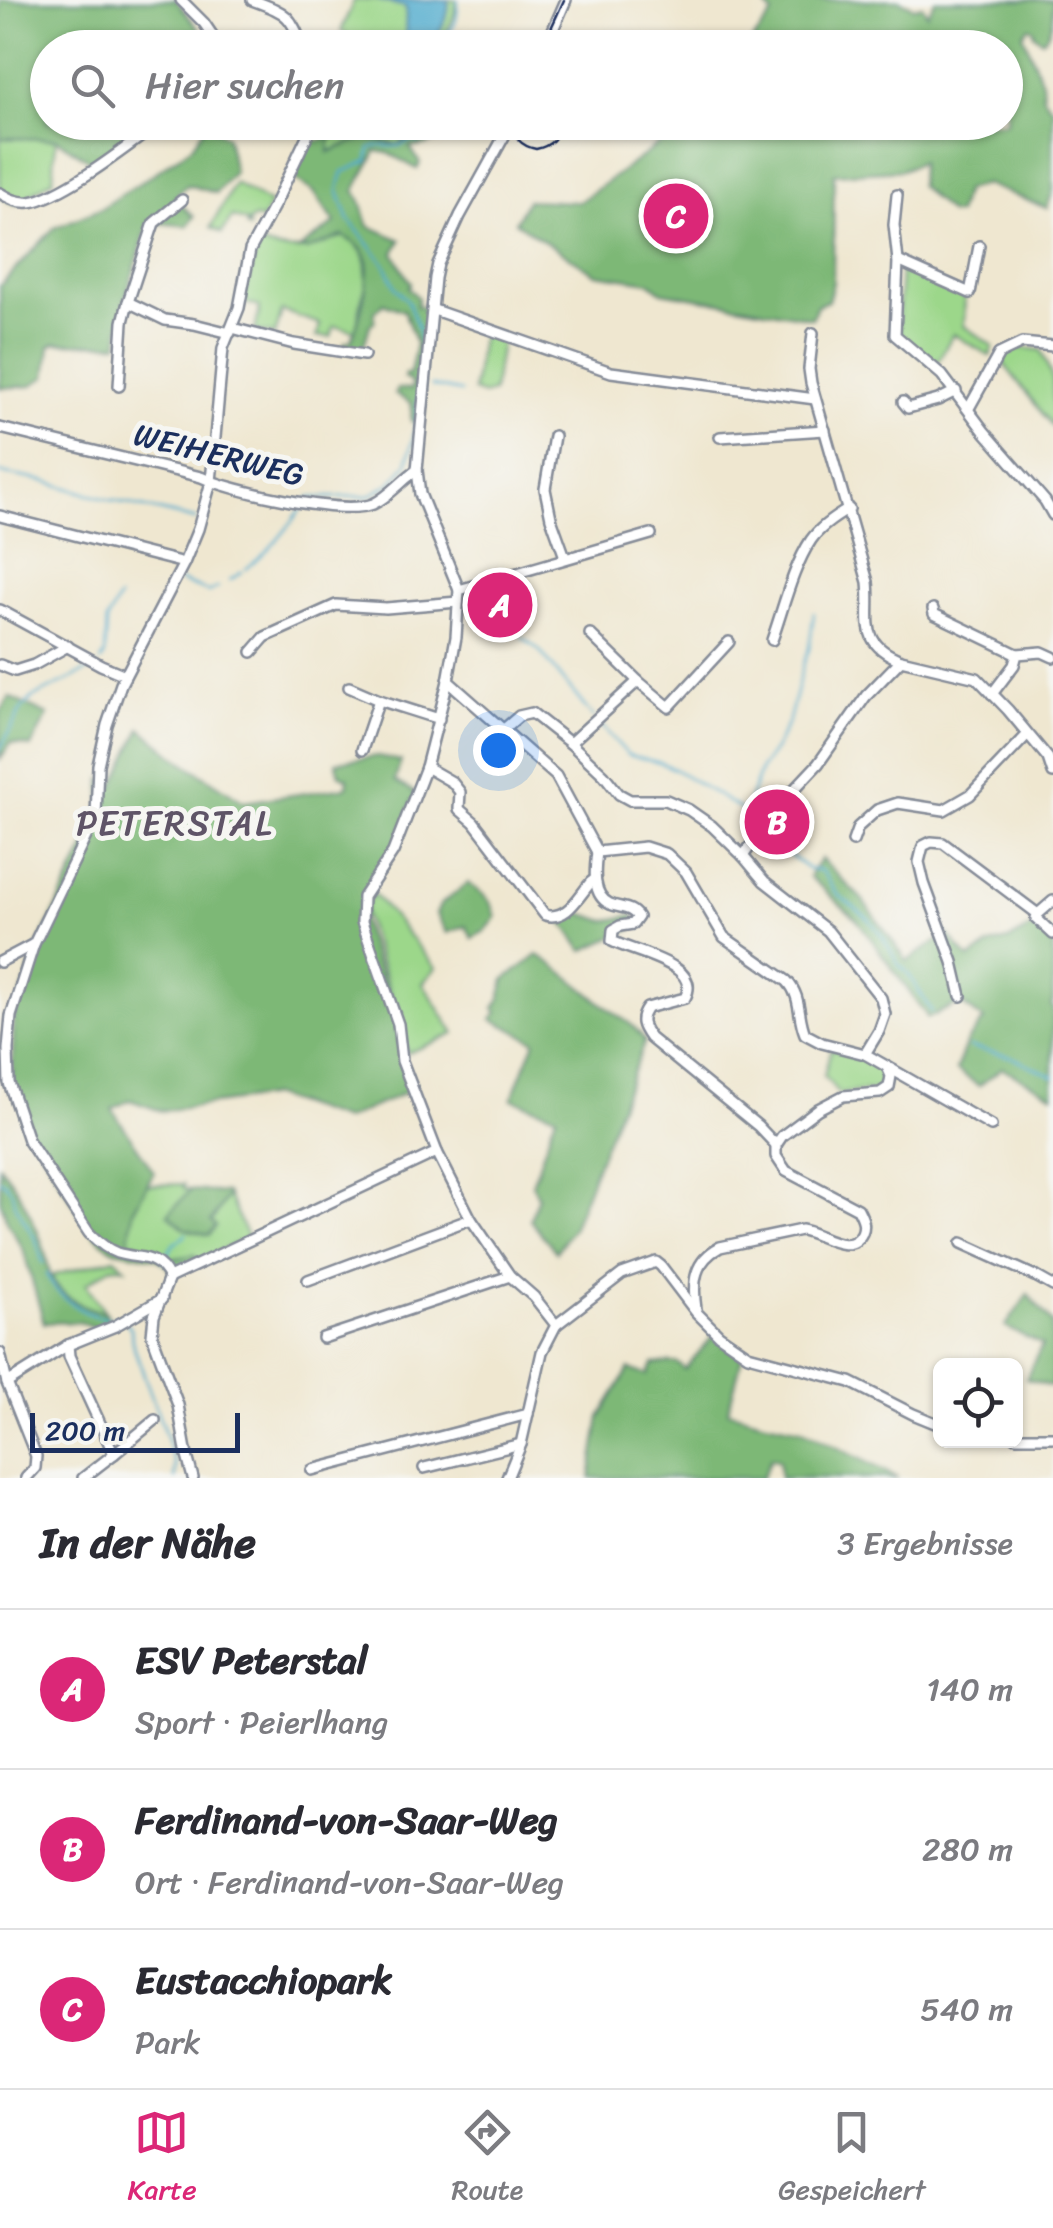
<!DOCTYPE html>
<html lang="de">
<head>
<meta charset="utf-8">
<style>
  body { margin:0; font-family:Sriracha,sans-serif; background:#f2f2f3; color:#2b2b33 }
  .controls { position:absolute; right:30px; bottom:30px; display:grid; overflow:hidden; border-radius:15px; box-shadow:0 2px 8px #0004 }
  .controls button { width:90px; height:90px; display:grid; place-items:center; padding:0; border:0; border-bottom:2px solid #e1e1e2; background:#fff; color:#2b2b33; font:50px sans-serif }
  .scale { position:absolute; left:30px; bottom:25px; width:210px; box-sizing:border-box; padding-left:10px; border:5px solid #1b2f5e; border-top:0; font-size:28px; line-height:35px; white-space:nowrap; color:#1b2f5e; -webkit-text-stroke:8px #f6f6f2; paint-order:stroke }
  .you { position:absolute; left:498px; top:750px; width:35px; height:35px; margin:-25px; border:8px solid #fff; border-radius:50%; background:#1a73e8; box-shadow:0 0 0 15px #1a73e833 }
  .badge { display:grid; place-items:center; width:65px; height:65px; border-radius:50%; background:#db2777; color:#fff; font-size:32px; font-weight:700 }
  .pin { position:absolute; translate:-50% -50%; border:5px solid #fff; box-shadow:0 2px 10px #0006 }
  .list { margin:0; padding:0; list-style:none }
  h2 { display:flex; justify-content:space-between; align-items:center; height:130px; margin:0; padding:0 40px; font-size:42px }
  h2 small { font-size:32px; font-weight:400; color:#7c7c81 }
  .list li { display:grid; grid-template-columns:65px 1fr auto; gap:30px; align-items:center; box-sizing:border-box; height:160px; padding:0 40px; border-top:2px solid #e1e1e2 }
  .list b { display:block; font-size:38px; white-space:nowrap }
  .list p { margin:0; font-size:32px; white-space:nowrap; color:#7c7c81 }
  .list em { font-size:32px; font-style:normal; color:#7c7c81 }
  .icon { flex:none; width:55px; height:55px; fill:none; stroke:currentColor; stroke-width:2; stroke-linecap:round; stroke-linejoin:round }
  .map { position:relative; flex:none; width:1053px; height:1478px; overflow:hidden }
  .search { position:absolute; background:#fff; box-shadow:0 2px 8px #0004; left:30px; right:30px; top:30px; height:110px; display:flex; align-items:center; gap:25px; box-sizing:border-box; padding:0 35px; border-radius:55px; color:#7c7c81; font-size:38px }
  .sheet { height:610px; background:#fff }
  nav { display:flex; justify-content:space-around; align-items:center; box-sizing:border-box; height:140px; border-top:2px solid #e1e1e2; background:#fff; font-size:28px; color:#7c7c81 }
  nav a { display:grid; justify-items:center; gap:5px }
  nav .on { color:#db2777 }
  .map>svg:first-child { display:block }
</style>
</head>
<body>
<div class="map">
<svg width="1053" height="1478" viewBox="0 0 1053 1478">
  <rect width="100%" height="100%" fill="#f6f6f2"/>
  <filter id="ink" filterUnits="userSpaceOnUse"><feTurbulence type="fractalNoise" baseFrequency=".01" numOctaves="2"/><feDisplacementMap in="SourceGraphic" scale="20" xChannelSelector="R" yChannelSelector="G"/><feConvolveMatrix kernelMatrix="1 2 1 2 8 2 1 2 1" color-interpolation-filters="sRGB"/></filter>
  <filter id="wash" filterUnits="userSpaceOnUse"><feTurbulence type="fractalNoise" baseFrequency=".0048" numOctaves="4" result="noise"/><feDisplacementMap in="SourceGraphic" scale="40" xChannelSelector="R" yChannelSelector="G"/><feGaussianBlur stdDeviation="2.25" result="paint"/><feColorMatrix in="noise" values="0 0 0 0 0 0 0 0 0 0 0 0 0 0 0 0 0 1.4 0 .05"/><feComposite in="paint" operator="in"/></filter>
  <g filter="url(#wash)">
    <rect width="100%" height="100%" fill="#efe7d0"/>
    <!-- green -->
    <g fill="#9cd78a" stroke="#5c8374" stroke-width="2.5">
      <path d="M 354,0 L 457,0 C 455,17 451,26 440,39 L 441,47 L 346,47 L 347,34 L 341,31 Z"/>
      <path d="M 335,123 L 432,123 L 398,145 L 365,137 L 328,152 Z"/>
      <path d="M 0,138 L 56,139 L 53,179 L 15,205 L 0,196 Z"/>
      <path d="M 235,183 L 270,204 L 262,220 L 255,218 L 249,222 L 249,228 L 246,226 L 247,222 L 232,217 L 222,233 L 211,227 Z"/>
      <path d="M 343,236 L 355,243 L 365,256 L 367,283 L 362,298 L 356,331 L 334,326 L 331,337 L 317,336 L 320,324 L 282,311 L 275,335 L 255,331 L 260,307 L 243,302 L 258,243 C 288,257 314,247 343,236 Z"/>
      <path d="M 903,268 L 965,295 L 964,326 L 993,346 L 990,356 L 953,334 L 936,365 L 900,336 L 898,319 L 901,270 Z"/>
      <path d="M 482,330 L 502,337 L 493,392 L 483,395 L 473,391 Z"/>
      <path d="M 1017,347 L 1041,350 L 1053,380 L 1053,427 L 1000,359 Z"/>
      <path d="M 372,895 L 375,895 L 436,968 L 423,983 L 455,1034 L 407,1053 L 399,1020 L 365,916 L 365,908 Z"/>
      <path d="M 831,1049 C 851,1053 891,1057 886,1086 L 881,1089 L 839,1094 L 824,1076 Z"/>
      <path d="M 184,1184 L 184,1189 L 191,1190 L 169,1214 L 211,1222 L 228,1196 L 248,1238 L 199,1261 L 194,1255 L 172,1259 L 156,1250 L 128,1242 L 133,1211 L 147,1185 Z"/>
      <path d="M 115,1258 L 125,1268 L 113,1266 L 86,1284 L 106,1313 C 81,1306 63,1299 51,1276 Z"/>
    </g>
    <!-- forest -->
    <g fill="#7db876" stroke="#4c746a" stroke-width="2.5">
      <path d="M 0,0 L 176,0 L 213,47 L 48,48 L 48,122 L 153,123 L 96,165 L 56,139 L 0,138 Z"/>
      <path d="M 761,0 L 776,0 L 779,2 L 786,0 L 899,0 L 914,7 L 922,5 L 927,14 L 935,0 L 1053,0 C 1053,16 1053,30 1042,40 L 1034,34 L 1033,29 L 1029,27 L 1023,34 L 1042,82 L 1043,97 L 1053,109 L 1053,191 L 1047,208 L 985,184 L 965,190 L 957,214 L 950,214 L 919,186 L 920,162 L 902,170 L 834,174 L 833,283 L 828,301 L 817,305 L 812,318 L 662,292 L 649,282 L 596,274 L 515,222 L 527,200 L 579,202 L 670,136 L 679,123 L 1006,122 L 1006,48 L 748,47 L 773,14 Z"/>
      <path d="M 432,123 L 452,123 C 441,141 431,146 410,147 L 420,163 L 417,169 L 388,153 L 376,151 C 370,166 361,176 355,191 C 364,201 363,214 369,226 L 401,240 L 394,253 C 400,262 405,277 411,282 L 409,288 L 418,298 L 417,306 L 428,308 L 417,422 L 411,421 L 412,404 L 395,394 L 397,389 L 412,389 L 412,383 L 404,378 L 405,374 L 410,374 L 416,344 L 404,311 L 383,303 L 375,312 L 374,322 L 370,325 L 362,353 L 343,347 L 345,342 L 350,342 C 358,327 372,273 366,257 C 362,247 351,241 343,236 L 310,249 L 298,250 L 335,223 L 314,192 L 296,180 L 296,171 L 310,140 L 319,141 L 331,134 L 329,152 L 365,137 L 398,145 Z"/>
      <path d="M 207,124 L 227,137 L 234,172 L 216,193 L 187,185 L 174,198 L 194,217 L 187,226 L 149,222 L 124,303 L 118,344 L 56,343 L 50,346 L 46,377 L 30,386 L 0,388 L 0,286 L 54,228 L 100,209 L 162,168 L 191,147 Z"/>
      <path d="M 9,697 L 48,715 L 31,747 L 11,743 L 0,759 L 0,712 Z"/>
      <path d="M 141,728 L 177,758 L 244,802 L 347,787 L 348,778 L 340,775 L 336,762 L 378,756 L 401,761 L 395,781 L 416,793 L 393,852 L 363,897 L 362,922 L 398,1024 L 402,1061 L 409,1091 L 344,1120 L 273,1096 L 161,1111 L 130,1100 L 112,1109 L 154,1172 L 133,1211 L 129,1242 L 156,1250 L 172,1259 L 194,1255 L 199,1261 L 172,1274 L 166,1264 L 156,1258 L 115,1250 L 103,1243 L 89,1229 L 32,1134 L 12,1083 L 14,1016 L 39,945 L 101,814 L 102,779 L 114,786 Z"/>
      <path d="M 821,859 L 862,899 L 907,961 L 948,934 L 969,959 L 990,945 L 1011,939 L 1032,927 L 1053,940 L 1053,1001 L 1051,1005 L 1053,1008 L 1053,1095 L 1002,1068 L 979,1086 L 956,1070 L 967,1041 L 984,1020 L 960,1003 L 928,1018 L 858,921 L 809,876 Z"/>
      <path d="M 468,883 C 482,893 493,900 496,918 L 485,931 L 472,938 L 466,926 L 447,933 L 436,914 L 440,905 Z"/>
      <path d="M 571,910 L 606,921 L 633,915 L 636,927 L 583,951 L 561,919 Z"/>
      <path d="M 538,955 C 564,970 585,991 609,1009 C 625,1022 633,1022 645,1041 L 572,1229 L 556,1252 L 530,1220 L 538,1196 L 532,1184 L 556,1115 L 512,1099 L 535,1041 L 492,1019 L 498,1012 L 494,1008 L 500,999 L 505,979 Z"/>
      <path d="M 0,1166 C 19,1188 32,1216 42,1243 C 46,1253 47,1264 50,1274 C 59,1299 82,1307 106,1313 L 111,1324 L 94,1329 L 93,1327 L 79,1322 L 44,1323 L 23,1249 L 8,1223 L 0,1200 Z"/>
      <path d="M 191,1190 L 226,1193 L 228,1196 L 211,1221 L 216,1226 L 209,1235 L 185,1229 L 168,1214 Z"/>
      <path d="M 1028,1294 L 1052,1323 L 1053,1387 L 1026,1379 L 1042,1345 L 1005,1327 Z"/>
      <path d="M 713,1336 L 742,1358 L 728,1411 L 762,1421 L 801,1429 L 898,1478 L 780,1478 L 779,1461 L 771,1458 L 762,1478 L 590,1478 L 600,1417 L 629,1369 L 647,1375 L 653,1364 L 676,1362 L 685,1369 Z"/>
    </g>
    <!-- water -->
    <path fill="#51acce" stroke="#366e96" stroke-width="2.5" d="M 378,0 L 448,0 C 451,22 435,29 435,47 L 405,47 L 406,7 Z"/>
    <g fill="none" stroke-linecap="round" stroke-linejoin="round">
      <!-- stream -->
      <g stroke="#51acce" stroke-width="2.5">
        <path d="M 446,48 L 444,37 C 457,26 458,17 458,0"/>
        <path d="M 432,386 L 461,392"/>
        <path d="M 0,473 L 44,481 L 102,498 L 197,520"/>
        <path d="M 306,501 L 309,498 L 369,496 L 391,483 L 407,464 L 413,440 L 422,374 L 422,352 L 418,329 L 408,301 L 396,288 L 385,264 L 349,220 L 338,190 L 343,172 L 368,161 L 370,148 C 388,141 392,153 413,139 L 417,142 L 439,122"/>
        <path d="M 246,569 C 270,551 285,532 302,508"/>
        <path d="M 230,580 L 242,572"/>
        <path d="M 179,581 L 209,592 L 218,587"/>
        <path d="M 522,637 L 539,650 L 593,717"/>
        <path d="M 101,661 L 105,655 L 107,620 L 119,598"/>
        <path d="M 598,722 L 628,755 L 661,763 L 674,769 L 745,812 L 761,768 L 774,750 L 789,720 L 803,665 L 809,649 L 814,613"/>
        <path d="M 0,749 L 21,710 L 32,698 L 97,666"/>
        <path d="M 787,853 L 808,869 L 822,871 L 837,894 L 869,919 L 884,939 L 899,965 L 907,972 L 932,1012"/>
        <path d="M 969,1047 L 1012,1057 L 1053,1076"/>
        <path d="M 0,1180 L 5,1183 L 12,1192 L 15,1205 L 36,1240 L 43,1263"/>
        <path d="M 163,1262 L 173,1245 L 186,1234"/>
        <path d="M 47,1273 C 52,1294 87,1318 108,1318"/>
        <path d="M 112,1318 L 118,1318"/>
        <path d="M 127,1324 L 131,1329 L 132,1342 L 165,1433 L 175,1465 L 175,1478"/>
      </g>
    </g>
  </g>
  <g filter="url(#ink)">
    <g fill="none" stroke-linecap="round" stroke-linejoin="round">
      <defs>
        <g id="minor">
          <path d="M 181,0 L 204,23 L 221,48"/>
          <path d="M 252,0 C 286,13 290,13 303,48"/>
          <path d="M 545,48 L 566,0"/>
          <path d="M 512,122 L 460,216 L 438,264 L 435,278 L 417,470 L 420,494 L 459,590 L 456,637 L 448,681 L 556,776 L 597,852 L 645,847 L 667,854 L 686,872 L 724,937 L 787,981 C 802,997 797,1015 805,1034 L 822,1043 L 865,1054 L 991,1126"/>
          <path d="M 0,193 C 10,199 18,203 30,202 C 62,197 124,149 151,129 L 156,122"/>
          <path d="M 897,195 L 894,225 L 898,261 L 895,335 L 942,375 L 984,431 L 1045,501 L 1053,515"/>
          <path d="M 182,200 L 154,223 L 128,302 L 165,320 L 194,324 L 230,333"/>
          <path d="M 898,261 L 970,293 L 979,246"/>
          <path d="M 434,310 L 611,372 L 815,399"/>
          <path d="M 232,328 L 294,344 L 364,355"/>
          <path d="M 813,333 L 809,369 L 811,383 L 868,582 C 872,620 857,643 901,660 L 977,678 L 1008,710 L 1048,758 L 1053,773"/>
          <path d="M 119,386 L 123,322 L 128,302"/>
          <path d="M 903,402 L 908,408 L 938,400 L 956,391"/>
          <path d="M 969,408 L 999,354 L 1022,343 L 1053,346"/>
          <path d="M 0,428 L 201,477 C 231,491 343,516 373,504 C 389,497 403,479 417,470"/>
          <path d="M 554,436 L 545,489 L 551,518 L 565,557"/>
          <path d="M 720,437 L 825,430"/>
          <path d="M 0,516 L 184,563"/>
          <path d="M 459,590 L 651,534"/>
          <path d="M 933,609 L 934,614 L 1017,654"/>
          <path d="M 0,610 L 101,665 L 125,675"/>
          <path d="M 590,634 L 638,681 L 669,707 L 729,642"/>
          <path d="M 772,640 C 783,609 793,567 811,540 C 820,527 835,517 849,509"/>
          <path d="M 252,652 L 265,637 L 336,605 L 386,608 L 458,602"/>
          <path d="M 0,665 L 15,671 L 34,665 L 68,646"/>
          <path d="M 448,681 L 426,767 L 393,852 L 363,897 L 362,922 L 398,1024 L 402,1061 L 437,1152 L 471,1219 L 510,1276 L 534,1297 L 556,1325 L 622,1274 L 656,1262 L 661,1266 L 696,1312 L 719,1335 L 748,1355 L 850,1382 L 913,1414 L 940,1425"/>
          <path d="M 349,687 L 379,700 L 439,719"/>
          <path d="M 992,694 L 1014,665 L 1017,654 L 1042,652 L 1053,657"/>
          <path d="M 504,729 L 519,716 L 532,713 L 570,743 L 604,775 L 619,794 L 630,800 L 666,800 L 689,810 L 712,826 L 743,856 L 764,881 L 828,931 L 881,998 L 885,1014 L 879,1031 L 865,1054"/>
          <path d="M 570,743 L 638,681"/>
          <path d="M 362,750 L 379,700"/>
          <path d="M 426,767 L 452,782 L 460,792 L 459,809 L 474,822 L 545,915 C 567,921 578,897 591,882 L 595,879"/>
          <path d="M 853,841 L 858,827 L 877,810 L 898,803 L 944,810 L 970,795 L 1027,735"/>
          <path d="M 597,852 C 595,868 591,895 610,904 C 622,909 630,906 638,917 L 633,924 L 620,926 L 613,930 L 612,941 C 634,953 703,964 685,998 L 647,1008 C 638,1020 642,1027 650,1038 L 758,1126 L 776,1145"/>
          <path d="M 743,856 L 787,797 L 818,764 L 866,696 L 901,660"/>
          <path d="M 1053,901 L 1038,914 L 1036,918 L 1053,934"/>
          <path d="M 0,962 L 34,944"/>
          <path d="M 961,996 L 953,962 L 924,883 L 919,862 L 923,846 L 931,842 L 943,843 L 1038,914"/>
          <path d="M 962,1243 L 1037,1277 L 1053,1286"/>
          <path d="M 169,1278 L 437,1152"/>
          <path d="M 308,1280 L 471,1219"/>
          <path d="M 696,1309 C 692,1282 694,1261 720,1247 L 801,1230 C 819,1232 850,1258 862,1233 C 866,1224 862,1217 858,1209 L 786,1171 L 776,1156 L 776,1145 L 782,1136 L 818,1109 L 843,1096 L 880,1093 L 889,1087 L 891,1076 L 887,1067"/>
          <path d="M 323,1338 L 510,1276"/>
          <path d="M 68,1345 L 69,1356 L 114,1454 L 83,1478"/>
          <path d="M 0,1353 L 7,1383 L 36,1456 L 35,1468 L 26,1478"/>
          <path d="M 7,1383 L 68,1345 L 115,1326 L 162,1299"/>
          <path d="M 1016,1437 L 1053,1437"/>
          <path d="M 114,1454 L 155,1420"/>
          <path d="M 424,1468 L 521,1444"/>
          <path d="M 312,1470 L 528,1414"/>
          <path d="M 193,1478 L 187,1456 L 178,1405 L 152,1335 L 154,1316 L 169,1278 C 157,1253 140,1260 117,1253 C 106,1249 98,1242 89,1233 L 28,1140 L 9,1083 L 8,1049 L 11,1016 L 34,944 L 96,816 L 98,765 L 107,725 L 121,684 L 184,563 L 198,529 L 211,482 L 223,348 L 239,308 L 250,250 L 275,204 L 308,134 L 310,122"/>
          <path d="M 507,1478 L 521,1444 L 542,1352 L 556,1325"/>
        </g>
      </defs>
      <!-- minor casing -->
      <use href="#minor" stroke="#858b97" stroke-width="14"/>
      <!-- minor -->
      <use href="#minor" stroke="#fff" stroke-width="9"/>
      <!-- tram -->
      <g stroke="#1b2f5e" stroke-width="2.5">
        <path d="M 542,48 L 564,0"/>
        <path d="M 512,122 C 513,138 521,146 536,149 C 551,146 559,138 560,122"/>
      </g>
    </g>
  </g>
  <g text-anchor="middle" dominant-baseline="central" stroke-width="10" stroke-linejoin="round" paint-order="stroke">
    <!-- street labels -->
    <g font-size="32" fill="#1b2f5e" stroke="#f6f6f2">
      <text transform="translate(219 455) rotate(14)">WEIHERWEG</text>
    </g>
    <!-- neighbourhood labels -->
    <g font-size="35" letter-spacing="2.5" fill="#5f5467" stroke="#f6f6f2">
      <text x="175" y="823">PETERSTAL</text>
    </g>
  </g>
</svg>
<div class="controls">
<button><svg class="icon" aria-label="locate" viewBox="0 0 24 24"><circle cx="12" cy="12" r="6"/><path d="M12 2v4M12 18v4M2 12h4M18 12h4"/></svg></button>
</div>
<div class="scale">200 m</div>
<div class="you"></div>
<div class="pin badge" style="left:500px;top:605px">A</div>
<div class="pin badge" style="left:777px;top:822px">B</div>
<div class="pin badge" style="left:676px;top:216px">C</div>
<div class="search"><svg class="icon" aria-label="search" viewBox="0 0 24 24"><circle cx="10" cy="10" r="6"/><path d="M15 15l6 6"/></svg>Hier suchen</div>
</div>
<section class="sheet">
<h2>In der Nähe<small>3 Ergebnisse</small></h2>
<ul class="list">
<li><span class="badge">A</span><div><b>ESV Peterstal</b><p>Sport · Peierlhang</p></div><em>140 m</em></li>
<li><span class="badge">B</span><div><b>Ferdinand-von-Saar-Weg</b><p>Ort · Ferdinand-von-Saar-Weg</p></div><em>280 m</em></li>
<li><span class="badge">C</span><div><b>Eustacchiopark</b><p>Park</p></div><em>540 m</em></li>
</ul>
</section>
<nav>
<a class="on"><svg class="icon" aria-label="map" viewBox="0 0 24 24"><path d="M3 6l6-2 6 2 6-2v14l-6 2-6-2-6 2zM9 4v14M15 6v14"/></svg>Karte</a>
<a><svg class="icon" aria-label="directions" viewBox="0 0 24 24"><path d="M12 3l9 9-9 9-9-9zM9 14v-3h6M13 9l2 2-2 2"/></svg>Route</a>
<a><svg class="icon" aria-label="saved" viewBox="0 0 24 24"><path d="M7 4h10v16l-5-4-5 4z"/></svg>Gespeichert</a>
</nav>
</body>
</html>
